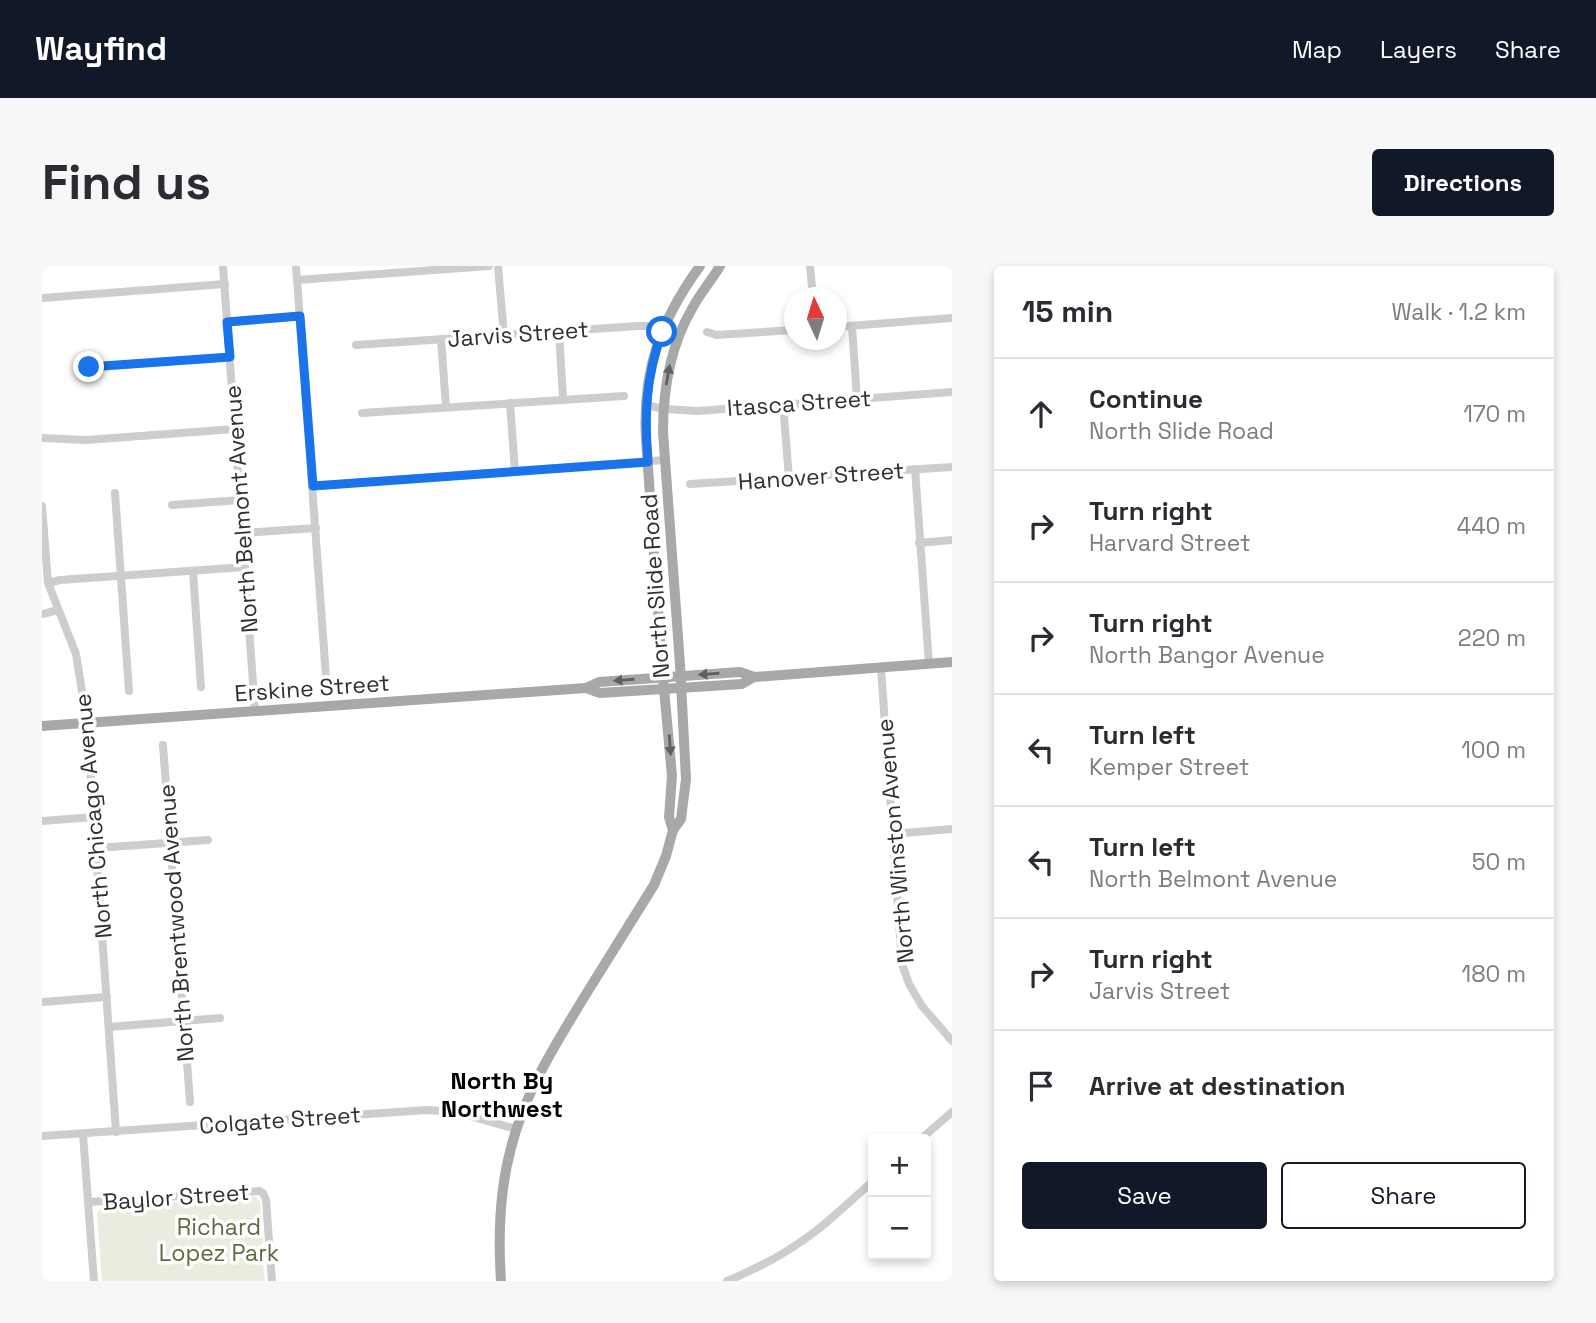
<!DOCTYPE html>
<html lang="en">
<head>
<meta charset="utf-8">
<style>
  body { margin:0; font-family:"Space Grotesk",sans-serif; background:#f7f7f7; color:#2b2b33 }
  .controls { position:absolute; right:21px; bottom:21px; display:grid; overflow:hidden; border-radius:7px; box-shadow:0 4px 10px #0003 }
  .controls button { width:63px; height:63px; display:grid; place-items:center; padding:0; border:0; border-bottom:2px solid #e1e1e2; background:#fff; color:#2b2b33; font:35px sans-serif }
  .compass { position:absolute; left:742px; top:21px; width:63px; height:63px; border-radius:50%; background:#fff; box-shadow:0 4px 10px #0003; rotate:356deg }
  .stop { position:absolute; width:21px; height:21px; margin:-16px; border:5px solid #1a73e8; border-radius:50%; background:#fff }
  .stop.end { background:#1a73e8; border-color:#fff; box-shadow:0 2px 7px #0008 }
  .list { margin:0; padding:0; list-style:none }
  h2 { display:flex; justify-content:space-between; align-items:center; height:91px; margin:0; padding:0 28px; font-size:30px }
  h2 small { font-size:23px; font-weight:400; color:#7c7c81 }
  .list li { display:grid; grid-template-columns:46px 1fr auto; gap:21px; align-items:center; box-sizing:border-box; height:112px; padding:0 28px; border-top:2px solid #e1e1e2 }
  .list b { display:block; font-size:26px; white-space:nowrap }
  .list p { margin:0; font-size:23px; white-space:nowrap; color:#7c7c81 }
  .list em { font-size:23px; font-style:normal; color:#7c7c81 }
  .actions { display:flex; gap:14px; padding:21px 28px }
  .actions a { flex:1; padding:16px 0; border:2px solid #111827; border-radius:7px; text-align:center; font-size:24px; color:#111827 }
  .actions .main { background:#111827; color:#fff }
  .icon { flex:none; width:38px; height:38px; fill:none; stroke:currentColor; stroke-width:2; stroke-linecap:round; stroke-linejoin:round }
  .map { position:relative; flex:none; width:910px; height:1015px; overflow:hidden; border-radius:7px }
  header { display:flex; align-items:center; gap:42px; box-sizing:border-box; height:98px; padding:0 35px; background:#111827; color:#fff }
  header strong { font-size:33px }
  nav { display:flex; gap:38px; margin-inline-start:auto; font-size:24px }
  .intro { display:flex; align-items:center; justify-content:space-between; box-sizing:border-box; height:168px; padding:0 42px }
  h1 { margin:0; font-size:49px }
  .button { padding:18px 32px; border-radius:7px; background:#111827; color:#fff; font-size:24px; font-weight:700 }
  main { display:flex; gap:42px; padding:0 42px }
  aside { flex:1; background:#fff; border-radius:7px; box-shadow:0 4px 10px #0003 }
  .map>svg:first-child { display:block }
</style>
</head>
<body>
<header>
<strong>Wayfind</strong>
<nav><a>Map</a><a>Layers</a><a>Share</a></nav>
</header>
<div class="intro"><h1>Find us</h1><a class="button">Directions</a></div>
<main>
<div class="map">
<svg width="910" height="1015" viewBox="0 0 910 1015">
  <rect width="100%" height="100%" fill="#fff"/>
  <!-- green -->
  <path fill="#e9eddf" d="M 212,930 L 218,935 L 221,976 L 219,980 L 223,1015 L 60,1015 L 55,947 L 60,941 Z"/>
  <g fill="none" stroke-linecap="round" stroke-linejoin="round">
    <!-- minor -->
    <g stroke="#cdcdcd" stroke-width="8">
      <path d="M 181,0 L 213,445"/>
      <path d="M 254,0 L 284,411"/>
      <path d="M 456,0 L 462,70"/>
      <path d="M 768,0 L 771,32"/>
      <path d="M 255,14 L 447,0"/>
      <path d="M 0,32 L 183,18"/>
      <path d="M 185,56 L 258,50"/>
      <path d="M 810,60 L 815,133"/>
      <path d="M 794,61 L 910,52"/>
      <path d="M 517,66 L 521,133"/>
      <path d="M 665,66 L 674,69 L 752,64"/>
      <path d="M 399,73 L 404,141"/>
      <path d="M 314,79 L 596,60 L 605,60 L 636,73"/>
      <path d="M 47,101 L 188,91"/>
      <path d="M 468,137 L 473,206"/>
      <path d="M 741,138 L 747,212"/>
      <path d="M 604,139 L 622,143 L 656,145 L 910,126"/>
      <path d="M 320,147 L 582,130"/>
      <path d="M 0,172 L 44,174 L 193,163"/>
      <path d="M 873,203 L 887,398"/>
      <path d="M 648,218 L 910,201"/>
      <path d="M 271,220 L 623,194"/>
      <path d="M 73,227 L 87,425"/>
      <path d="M 130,239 L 198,234"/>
      <path d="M 0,240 L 6,317 L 34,388 L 45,457 L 74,866"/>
      <path d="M 200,267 L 274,262"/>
      <path d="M 877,277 L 910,274"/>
      <path d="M 151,305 L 159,421"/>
      <path d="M 6,317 L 18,314 L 203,301"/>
      <path d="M 0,348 L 16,344"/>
      <path d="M 839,402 L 860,698 L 867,718 L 880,740 L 910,775"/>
      <path d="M 121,479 L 148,836"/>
      <path d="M 0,555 L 52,551"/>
      <path d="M 850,568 L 910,563"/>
      <path d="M 55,582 L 166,574"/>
      <path d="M 0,736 L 65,731"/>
      <path d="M 67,761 L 178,752"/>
      <path d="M 41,868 L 52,1015"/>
      <path d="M 0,870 L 385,844 L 414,846 L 474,863"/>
      <path d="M 879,873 L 910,846"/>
      <path d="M 46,936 L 218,925 L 221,927 L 224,934 L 230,1015"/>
      <path d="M 685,1015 C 709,1005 732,994 754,979 C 782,961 806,937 831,915"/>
    </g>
    <!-- major -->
    <g stroke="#a8a8a8" stroke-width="10">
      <path d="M 544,422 L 558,427 L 700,418 L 712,411"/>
      <path d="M 0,460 L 544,422 L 557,416 L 698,406 L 712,411 L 910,396"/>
      <path d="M 631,564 L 627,551 L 630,510 L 620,401 L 604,173 C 600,105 618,55 658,0"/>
      <path d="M 459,1015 C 456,970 457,926 469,882 C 483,826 512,781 541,733 C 565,695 588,657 612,619 L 624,590 L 631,564 L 639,553 L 644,513 L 638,398 L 621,166 C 621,123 629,78 651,41 C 659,26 670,14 678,0"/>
    </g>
  </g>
  <!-- one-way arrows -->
  <defs><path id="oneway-solid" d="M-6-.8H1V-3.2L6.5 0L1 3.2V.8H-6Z" transform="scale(1.75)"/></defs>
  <g fill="#606060">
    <use href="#oneway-solid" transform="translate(626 109) rotate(-80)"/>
    <use href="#oneway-solid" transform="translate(667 408) rotate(176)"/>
    <use href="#oneway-solid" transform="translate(582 414) rotate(176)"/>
    <use href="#oneway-solid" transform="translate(628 479) rotate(86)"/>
  </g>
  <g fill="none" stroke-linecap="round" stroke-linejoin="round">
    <!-- route -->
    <path stroke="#1a73e8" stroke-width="9" d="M 47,101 L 188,91 L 185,56 L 258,50 L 271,220 L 606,196 C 602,149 604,111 620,66"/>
  </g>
  <g text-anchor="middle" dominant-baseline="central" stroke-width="7" stroke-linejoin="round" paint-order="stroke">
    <!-- street labels -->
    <g font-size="23" fill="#303030" stroke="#fff">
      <text transform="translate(476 68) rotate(-4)">Jarvis Street</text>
      <text transform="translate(757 137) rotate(-4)">Itasca Street</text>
      <text transform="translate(779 210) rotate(-4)">Hanover Street</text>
      <text transform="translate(199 243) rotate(-94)">North Belmont Avenue</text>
      <text transform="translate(613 320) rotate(-94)">North Slide Road</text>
      <text transform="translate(270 422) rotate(-4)">Erskine Street</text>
      <text transform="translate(51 550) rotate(-95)">North Chicago Avenue</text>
      <text transform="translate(853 575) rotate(-95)">North Winston Avenue</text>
      <text transform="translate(134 657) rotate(-94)">North Brentwood Avenue</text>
      <text transform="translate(238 854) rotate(-4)">Colgate Street</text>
      <text transform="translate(134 931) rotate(-4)">Baylor Street</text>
    </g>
    <!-- park labels -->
    <g font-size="23" fill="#5d6c3e" stroke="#fff">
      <text x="177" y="961">Richard<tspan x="177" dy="26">Lopez Park</tspan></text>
    </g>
    <!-- neighbourhood labels -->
    <g font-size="24" font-weight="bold" fill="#000" stroke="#fff">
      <text x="460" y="814">North By<tspan x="460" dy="28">Northwest</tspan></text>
    </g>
  </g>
</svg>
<div class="controls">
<button>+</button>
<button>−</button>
</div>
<svg class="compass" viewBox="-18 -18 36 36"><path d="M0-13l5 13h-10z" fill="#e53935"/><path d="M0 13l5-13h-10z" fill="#7c7c81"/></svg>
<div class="stop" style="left:620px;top:66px"></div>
<div class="stop end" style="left:47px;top:101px"></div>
</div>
<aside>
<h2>15 min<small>Walk · 1.2 km</small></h2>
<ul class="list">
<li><svg class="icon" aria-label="ahead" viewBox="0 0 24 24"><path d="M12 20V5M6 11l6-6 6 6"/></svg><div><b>Continue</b><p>North Slide Road</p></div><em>170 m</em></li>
<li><svg class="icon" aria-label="right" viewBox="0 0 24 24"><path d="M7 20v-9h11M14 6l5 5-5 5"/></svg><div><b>Turn right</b><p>Harvard Street</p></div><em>440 m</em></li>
<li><svg class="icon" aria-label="right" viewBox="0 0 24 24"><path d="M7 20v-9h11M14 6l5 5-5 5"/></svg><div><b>Turn right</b><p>North Bangor Avenue</p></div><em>220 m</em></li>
<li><svg class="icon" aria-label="left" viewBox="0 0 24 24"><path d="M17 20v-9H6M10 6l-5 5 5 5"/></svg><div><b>Turn left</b><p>Kemper Street</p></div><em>100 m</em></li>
<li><svg class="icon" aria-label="left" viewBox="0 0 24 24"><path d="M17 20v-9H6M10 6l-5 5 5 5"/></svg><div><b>Turn left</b><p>North Belmont Avenue</p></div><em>50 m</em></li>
<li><svg class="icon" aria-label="right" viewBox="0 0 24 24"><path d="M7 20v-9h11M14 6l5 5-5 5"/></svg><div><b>Turn right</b><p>Jarvis Street</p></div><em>180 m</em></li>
<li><svg class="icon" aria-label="arrive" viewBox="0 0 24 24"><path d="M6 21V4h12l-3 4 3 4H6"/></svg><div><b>Arrive at destination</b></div></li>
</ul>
<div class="actions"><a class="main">Save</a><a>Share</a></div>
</aside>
</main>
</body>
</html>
